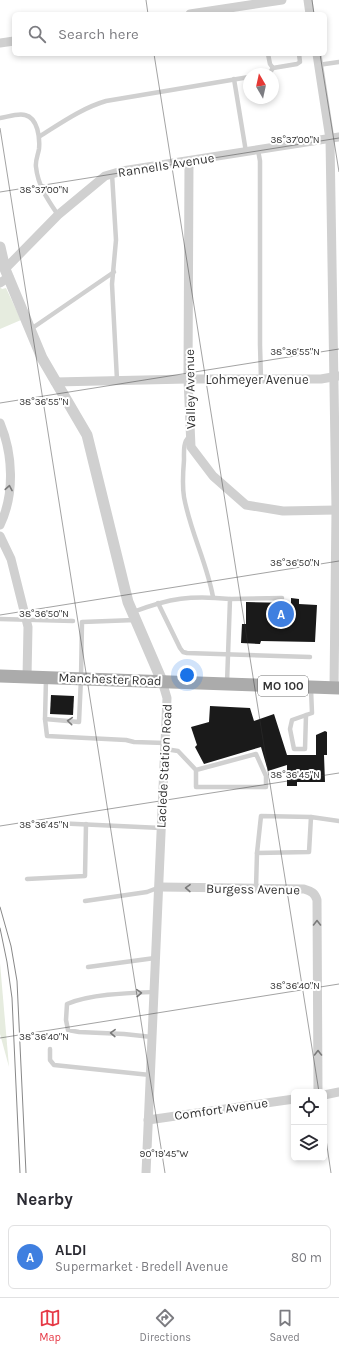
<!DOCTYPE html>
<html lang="en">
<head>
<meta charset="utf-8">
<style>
  body { margin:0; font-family:Karla,sans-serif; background:#f2f2f3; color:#2b2b33 }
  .controls { position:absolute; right:12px; bottom:12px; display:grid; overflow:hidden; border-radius:6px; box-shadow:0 2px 6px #0003 }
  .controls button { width:36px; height:36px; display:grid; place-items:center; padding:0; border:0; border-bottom:1px solid #e1e1e2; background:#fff; color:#2b2b33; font:20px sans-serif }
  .compass { position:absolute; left:243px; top:68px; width:36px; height:36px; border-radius:50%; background:#fff; box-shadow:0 2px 6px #0003; rotate:351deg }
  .you { position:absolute; left:187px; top:675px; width:14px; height:14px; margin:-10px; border:3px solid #fff; border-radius:50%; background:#1a73e8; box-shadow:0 0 0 6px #1a73e833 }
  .badge { display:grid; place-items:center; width:26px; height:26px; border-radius:50%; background:#e63946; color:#fff; font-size:13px; font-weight:700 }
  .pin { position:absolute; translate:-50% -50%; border:2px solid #fff; box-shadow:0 1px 4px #0006 }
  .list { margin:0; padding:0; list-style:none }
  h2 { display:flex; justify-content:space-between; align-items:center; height:52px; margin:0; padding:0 16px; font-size:17px }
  h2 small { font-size:13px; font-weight:400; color:#7c7c81 }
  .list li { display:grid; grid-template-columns:26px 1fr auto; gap:12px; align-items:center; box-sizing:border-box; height:64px; margin:0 8px 8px; padding:0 8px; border:1px solid #e1e1e2; border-radius:6px }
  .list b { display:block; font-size:15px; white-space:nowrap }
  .list p { margin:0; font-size:13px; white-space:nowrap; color:#7c7c81 }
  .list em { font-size:13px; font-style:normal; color:#7c7c81 }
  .icon { flex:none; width:22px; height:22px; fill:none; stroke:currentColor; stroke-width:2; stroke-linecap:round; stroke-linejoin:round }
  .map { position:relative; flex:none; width:339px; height:1173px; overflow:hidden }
  .search { position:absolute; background:#fff; box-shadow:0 2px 6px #0003; left:12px; right:12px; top:12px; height:44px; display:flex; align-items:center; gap:10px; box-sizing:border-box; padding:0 14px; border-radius:6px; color:#7c7c81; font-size:15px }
  .sheet { height:124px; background:#fff }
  nav { display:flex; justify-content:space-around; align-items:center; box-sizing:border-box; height:56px; border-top:1px solid #e1e1e2; background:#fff; font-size:11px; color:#7c7c81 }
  nav a { display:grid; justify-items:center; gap:2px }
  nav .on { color:#e63946 }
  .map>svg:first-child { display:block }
</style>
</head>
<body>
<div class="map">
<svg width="339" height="1173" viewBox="0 0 339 1173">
  <rect width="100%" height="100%" fill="#fff"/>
  <!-- green -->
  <g fill="#e6ecdf">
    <path d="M 0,287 L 2,289 L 6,288 L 21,320 L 0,329 Z"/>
    <path d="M 0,963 L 9,1067 L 0,1034 Z"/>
  </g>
  <!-- building -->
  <g fill="#1a1a1a">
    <path d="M 291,598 L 299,599 L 299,604 L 317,605 L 315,642 L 261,641 L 260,644 L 241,643 L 242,624 L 246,624 L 246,602 L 291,603 Z"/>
    <path d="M 51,695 L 74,696 L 73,715 L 50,714 Z"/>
    <path d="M 210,706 L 250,708 L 254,721 L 274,714 L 287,755 L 316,755 L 316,735 L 325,731 L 327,732 L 327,755 L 324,755 L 325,782 L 297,782 L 297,786 L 287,786 L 287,765 L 268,771 L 261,747 L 204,764 L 195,747 L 197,745 L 191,727 L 209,722 Z"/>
  </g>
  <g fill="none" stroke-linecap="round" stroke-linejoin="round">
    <!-- service -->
    <g stroke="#d0d0d0" stroke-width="4.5">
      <path d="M 268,54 L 270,64 L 273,68 L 297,64 L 300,62 L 299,54"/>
      <path d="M 318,65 L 339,62"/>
      <path d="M 269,74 L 273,68"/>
      <path d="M 234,79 L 246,152"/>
      <path d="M 0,118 C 7,117 18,113 25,115 C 38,118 40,138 39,149 C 38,155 35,161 36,167 C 38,186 48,200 58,215"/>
      <path d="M 40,136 C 61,123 82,108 106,101 L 249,77"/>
      <path d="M 258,150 L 260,161 L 260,345 L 261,379"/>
      <path d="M 112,174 L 116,240 L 112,284 L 117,380"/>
      <path d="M 31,329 L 114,272"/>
      <path d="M 189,437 C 183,442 184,452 184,460 C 183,472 182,485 184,497 C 190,531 207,563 213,597"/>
      <path d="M 230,599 L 282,598"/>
      <path d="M 158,603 L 180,648 L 183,652 L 187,653 L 310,657"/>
      <path d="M 133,612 C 170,598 191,595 230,599 L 227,683"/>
      <path d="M 0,619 L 73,621"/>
      <path d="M 46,679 L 45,719 L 79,722 L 81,678 L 82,622 L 135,620"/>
      <path d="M 306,715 L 305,749 L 294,749 L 290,729 L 292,720 L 312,713 L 311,689"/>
      <path d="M 45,719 L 47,736 L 126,740 L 134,742 L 165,743"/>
      <path d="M 165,749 L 178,751 L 196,770 L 256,754 L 266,776 L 266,787 L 196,787 L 196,770"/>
      <path d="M 55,823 L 161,828"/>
      <path d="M 257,853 L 261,816 L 311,817"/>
      <path d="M 27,879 L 85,876 L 86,824"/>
      <path d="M 256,888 L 257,853 L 309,852 L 311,817 L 339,821"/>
      <path d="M 85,901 L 147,892 L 160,887"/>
      <path d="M 88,967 L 155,958"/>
      <path d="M 152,1037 L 124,1034 L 79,1032 L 68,1030 L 66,1020 L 67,1004 C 91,994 128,993 154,992"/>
      <path d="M 50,1049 L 50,1060 L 54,1065 L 150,1075"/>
    </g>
    <!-- minor -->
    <g stroke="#d0d0d0" stroke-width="9">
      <path d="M 308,0 L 310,14"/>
      <path d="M 190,14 L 282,0"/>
      <path d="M 0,43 L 14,41"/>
      <path d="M 317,54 L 330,139 L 336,510 L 334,688"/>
      <path d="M 189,161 L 188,379 L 191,447 L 213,476 L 246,505 L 283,511 L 336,510"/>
      <path d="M 5,269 L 58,215 L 105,176 L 122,171 L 339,137"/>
      <path d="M 0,283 L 9,277"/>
      <path d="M 55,382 L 188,379 L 321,379 L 338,376"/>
      <path d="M 0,423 C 13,454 15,494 0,525"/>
      <path d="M 0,536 L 11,559 L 28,627 L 27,677"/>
      <path d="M 160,887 L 304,889 C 311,891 315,893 317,900 L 318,1092"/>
      <path d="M 324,1095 L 339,1092"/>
      <path d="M 148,1120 L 294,1099"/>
      <path d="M 146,1173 L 167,698 L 162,681"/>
    </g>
    <!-- tertiary -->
    <path stroke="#d0d0d0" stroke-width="11" d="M 0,247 L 5,269 L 42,358 L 87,435 L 128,602 L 162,681"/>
    <!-- primary -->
    <path stroke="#ababab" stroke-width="13" d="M 0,676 L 339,688"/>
    <!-- tram -->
    <g stroke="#888" stroke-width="1">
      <path d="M 0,907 L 11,946 L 17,981 L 26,1173"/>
      <path d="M 0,928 L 7,962 L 12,998 L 20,1173"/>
    </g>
  </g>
  <!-- one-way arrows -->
  <defs><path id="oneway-chevron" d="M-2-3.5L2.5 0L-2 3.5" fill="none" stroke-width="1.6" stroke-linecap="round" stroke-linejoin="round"/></defs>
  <g stroke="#7a7a7a">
    <use href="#oneway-chevron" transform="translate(9 488) rotate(-80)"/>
    <use href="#oneway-chevron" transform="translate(70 721) rotate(-175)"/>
    <use href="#oneway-chevron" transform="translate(188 888) rotate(-179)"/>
    <use href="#oneway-chevron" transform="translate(317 923) rotate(-90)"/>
    <use href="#oneway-chevron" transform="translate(139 993) rotate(-3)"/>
    <use href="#oneway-chevron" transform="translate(113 1033) rotate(-178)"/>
    <use href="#oneway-chevron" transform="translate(318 1053) rotate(-90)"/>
  </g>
  <!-- ticks -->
  <path fill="none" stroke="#333" stroke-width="1" stroke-opacity="0.45" d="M 146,0 L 148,14M 312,0 L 314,14M 154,54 L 319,1092M 320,54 L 339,172M 0,128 L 165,1173M 0,192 L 339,138M 0,403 L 339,349M 0,615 L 339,561M 0,826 L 339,773M 0,1038 L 339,984M 324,1126 L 331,1173"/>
  <g text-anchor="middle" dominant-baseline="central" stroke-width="4" stroke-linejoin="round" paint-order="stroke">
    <!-- shield labels -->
    <rect fill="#fff" stroke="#707070" stroke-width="1" x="258" y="676" width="50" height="20" rx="3"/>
    <g font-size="12" font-weight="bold" fill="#333">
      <text x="283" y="686">MO 100</text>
    </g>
    <!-- street labels -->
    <g font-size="13" fill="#333" stroke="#fff">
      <text transform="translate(166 165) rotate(-9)">Rannells Avenue</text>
      <text x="257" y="379">Lohmeyer Avenue</text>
      <text transform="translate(190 389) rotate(-91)">Valley Avenue</text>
      <text transform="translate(110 679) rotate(2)">Manchester Road</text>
      <text transform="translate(164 766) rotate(-87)">Laclede Station Road</text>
      <text transform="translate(253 889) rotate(1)">Burgess Avenue</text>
      <text transform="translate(221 1109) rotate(-8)">Comfort Avenue</text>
    </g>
  </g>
  <g font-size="10" text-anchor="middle" fill="#333" stroke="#fff" stroke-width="4" stroke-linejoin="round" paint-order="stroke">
    <text x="295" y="143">38°37'00"N</text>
    <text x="44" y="193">38°37'00"N</text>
    <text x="295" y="355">38°36'55"N</text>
    <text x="44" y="405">38°36'55"N</text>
    <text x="295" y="566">38°36'50"N</text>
    <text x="44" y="617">38°36'50"N</text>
    <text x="295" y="778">38°36'45"N</text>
    <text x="44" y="828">38°36'45"N</text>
    <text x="295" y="989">38°36'40"N</text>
    <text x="44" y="1040">38°36'40"N</text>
    <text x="164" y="1157">90°19'45"W</text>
  </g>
</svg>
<div class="controls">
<button><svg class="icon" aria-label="locate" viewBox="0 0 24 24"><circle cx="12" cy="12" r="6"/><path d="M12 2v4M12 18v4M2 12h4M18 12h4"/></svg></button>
<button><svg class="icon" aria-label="layers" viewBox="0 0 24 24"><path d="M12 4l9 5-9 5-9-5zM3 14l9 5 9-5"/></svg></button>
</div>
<svg class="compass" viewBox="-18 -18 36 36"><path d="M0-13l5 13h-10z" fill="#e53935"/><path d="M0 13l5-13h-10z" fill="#7c7c81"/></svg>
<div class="you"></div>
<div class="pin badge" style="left:281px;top:614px;background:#3f7fe0">A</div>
<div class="search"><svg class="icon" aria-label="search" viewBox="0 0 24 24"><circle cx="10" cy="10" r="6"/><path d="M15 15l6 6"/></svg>Search here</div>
</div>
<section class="sheet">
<h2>Nearby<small></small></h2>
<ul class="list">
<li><span class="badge" style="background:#3f7fe0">A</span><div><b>ALDI</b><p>Supermarket · Bredell Avenue</p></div><em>80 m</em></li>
</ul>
</section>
<nav>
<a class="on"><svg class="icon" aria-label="map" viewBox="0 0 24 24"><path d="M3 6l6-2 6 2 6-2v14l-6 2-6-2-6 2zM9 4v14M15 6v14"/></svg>Map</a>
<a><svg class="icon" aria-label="directions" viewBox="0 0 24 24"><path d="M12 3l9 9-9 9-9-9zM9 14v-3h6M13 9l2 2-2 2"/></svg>Directions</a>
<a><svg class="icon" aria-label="saved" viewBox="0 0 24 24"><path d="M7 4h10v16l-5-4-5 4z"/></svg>Saved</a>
</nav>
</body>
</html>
